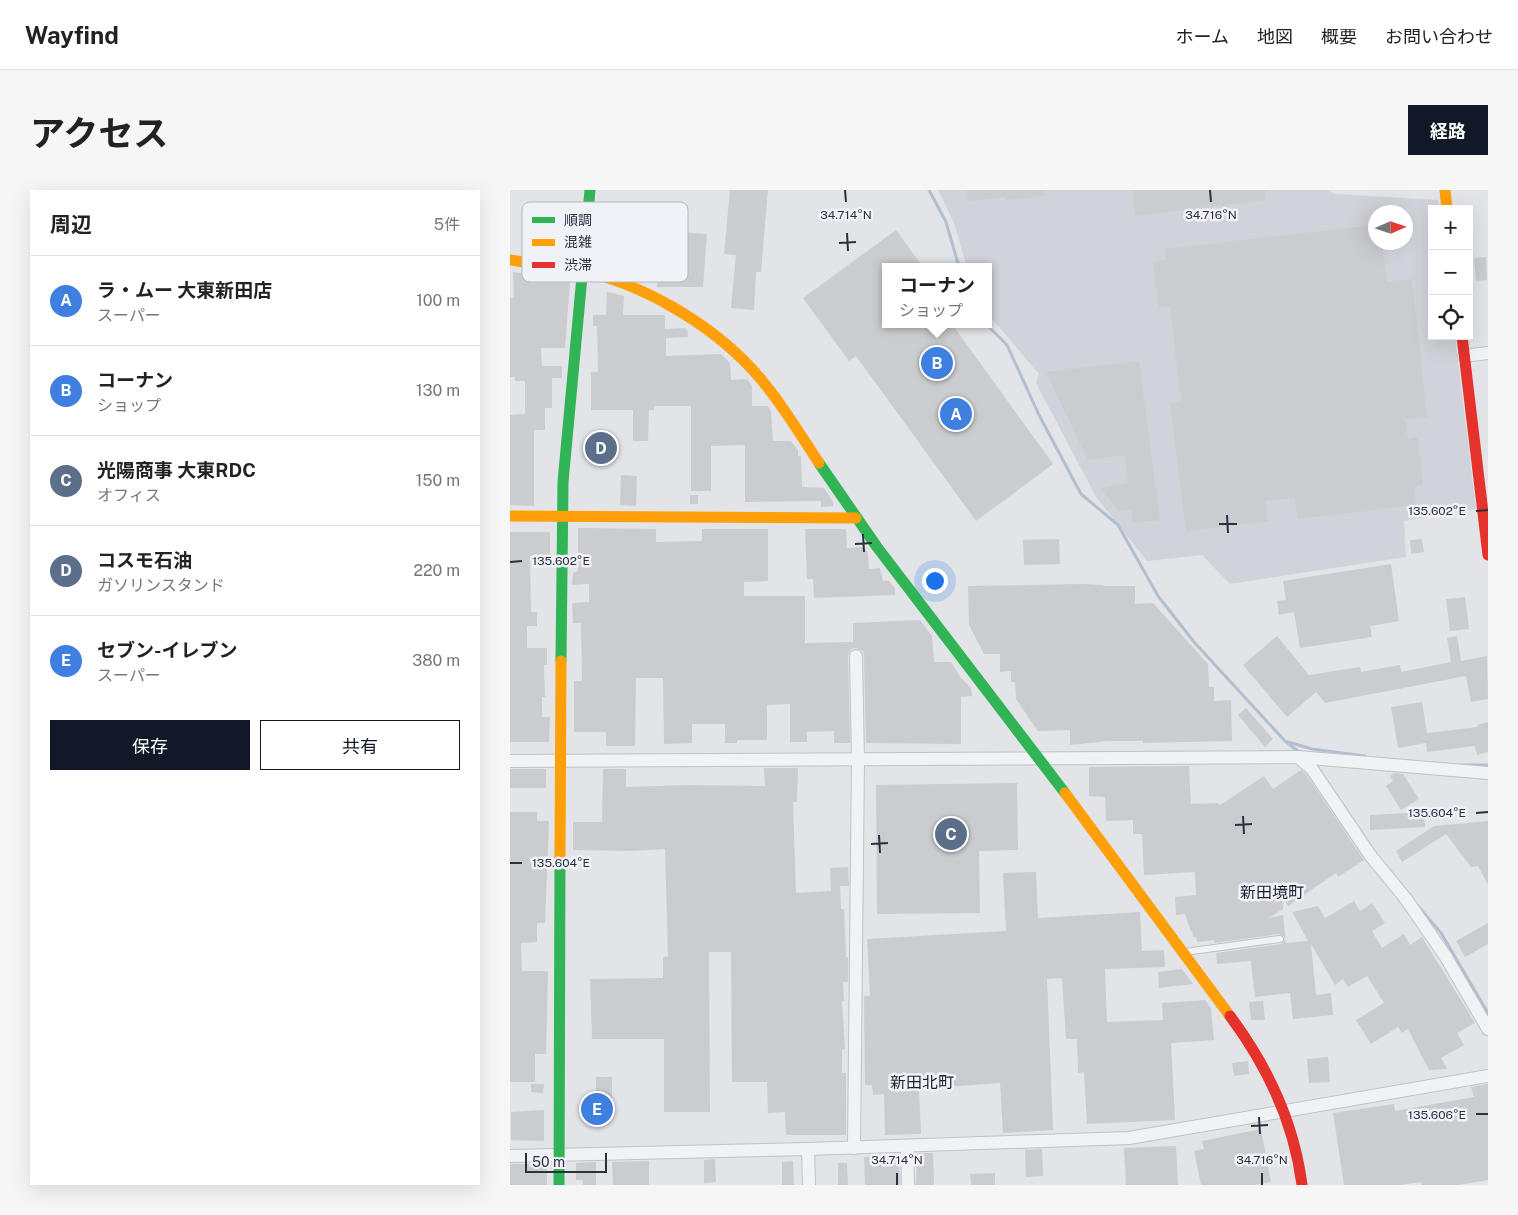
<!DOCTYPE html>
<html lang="ja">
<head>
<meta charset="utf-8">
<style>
  body { margin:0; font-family:"Public Sans","Noto Sans JP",sans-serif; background:#f6f6f6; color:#222 }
  .controls { position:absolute; right:15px; top:15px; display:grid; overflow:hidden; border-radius:0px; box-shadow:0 5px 20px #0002 }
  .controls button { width:45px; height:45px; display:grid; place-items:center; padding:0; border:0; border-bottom:1px solid #e0e0e0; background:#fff; color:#222; font:25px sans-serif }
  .compass { position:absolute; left:858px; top:15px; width:45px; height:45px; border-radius:50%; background:#fff; box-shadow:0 5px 20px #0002; rotate:87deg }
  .scale { position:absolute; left:15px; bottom:12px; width:82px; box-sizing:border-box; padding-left:5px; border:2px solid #2a3040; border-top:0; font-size:14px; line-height:18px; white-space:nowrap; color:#2a3040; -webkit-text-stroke:4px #f0f2f7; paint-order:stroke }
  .you { position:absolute; left:424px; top:390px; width:18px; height:18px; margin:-12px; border:4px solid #fff; border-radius:50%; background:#1a73e8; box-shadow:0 0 0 8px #1a73e833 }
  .badge { display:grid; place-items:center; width:32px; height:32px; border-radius:50%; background:#111827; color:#fff; font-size:16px; font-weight:700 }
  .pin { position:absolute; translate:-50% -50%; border:2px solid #fff; box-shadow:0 1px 5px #0006 }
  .popup { position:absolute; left:372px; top:73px; width:110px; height:65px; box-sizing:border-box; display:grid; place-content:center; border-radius:0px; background:#fff; filter:drop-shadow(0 1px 4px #0005); font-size:16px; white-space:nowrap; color:#767676 }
  .popup b { font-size:19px; color:#222 }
  .popup::after { content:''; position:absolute; left:50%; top:100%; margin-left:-10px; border:10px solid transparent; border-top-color:#fff }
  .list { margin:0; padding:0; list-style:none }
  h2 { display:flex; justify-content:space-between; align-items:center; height:65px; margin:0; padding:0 20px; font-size:21px }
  h2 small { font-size:16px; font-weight:400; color:#767676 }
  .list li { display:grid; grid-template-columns:32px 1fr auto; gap:15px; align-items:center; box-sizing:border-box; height:90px; padding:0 20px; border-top:1px solid #e0e0e0 }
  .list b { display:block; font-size:19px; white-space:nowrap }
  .list p { margin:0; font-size:16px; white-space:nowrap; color:#767676 }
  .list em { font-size:16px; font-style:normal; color:#767676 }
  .actions { display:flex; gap:10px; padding:15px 20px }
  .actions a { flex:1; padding:11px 0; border:1px solid #111827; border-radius:0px; text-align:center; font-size:18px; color:#111827 }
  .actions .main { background:#111827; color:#fff }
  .icon { flex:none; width:28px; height:28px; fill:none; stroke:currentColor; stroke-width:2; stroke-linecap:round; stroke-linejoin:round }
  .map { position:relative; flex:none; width:978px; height:995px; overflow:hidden; border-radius:0px }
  header { display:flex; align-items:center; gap:30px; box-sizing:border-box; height:70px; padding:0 25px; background:#fff; border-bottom:1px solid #e0e0e0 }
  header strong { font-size:24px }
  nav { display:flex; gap:28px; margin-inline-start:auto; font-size:18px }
  .intro { display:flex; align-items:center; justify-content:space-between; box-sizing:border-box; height:120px; padding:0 30px }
  h1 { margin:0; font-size:35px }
  .button { padding:12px 22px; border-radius:0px; background:#111827; color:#fff; font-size:18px; font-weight:700 }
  main { display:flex; gap:30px; padding:0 30px }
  aside { flex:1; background:#fff; border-radius:0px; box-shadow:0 5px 20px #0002 }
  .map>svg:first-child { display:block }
</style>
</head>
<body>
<header>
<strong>Wayfind</strong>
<nav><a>ホーム</a><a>地図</a><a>概要</a><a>お問い合わせ</a></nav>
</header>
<div class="intro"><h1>アクセス</h1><a class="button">経路</a></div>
<main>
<aside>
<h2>周辺<small>5件</small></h2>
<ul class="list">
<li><span class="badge" style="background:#3f7fe0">A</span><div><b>ラ・ムー 大東新田店</b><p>スーパー</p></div><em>100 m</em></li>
<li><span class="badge" style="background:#3f7fe0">B</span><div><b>コーナン</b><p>ショップ</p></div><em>130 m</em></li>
<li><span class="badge" style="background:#5c6f8a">C</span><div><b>光陽商事 大東RDC</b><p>オフィス</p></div><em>150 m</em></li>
<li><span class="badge" style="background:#5c6f8a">D</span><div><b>コスモ石油</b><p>ガソリンスタンド</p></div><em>220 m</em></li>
<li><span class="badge" style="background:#3f7fe0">E</span><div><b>セブン-イレブン</b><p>スーパー</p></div><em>380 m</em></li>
</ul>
<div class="actions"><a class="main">保存</a><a>共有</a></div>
</aside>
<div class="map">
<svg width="978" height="995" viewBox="0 0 978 995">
  <rect width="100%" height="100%" fill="#e3e4e7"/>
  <!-- built -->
  <path fill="#d1d3da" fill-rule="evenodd" d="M 428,0 L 818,0 L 824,4 L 928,10 L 929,19 L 922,19 L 922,146 L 945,146 L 966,319 L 894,331 L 896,367 L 720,394 L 692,365 L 637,371 L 586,307 L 526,193 L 529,184 L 478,124 L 478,77 L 457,77 L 444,33 ZM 866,22 L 896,22 L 896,52 L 866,52 Z"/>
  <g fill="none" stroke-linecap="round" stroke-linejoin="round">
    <!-- stream -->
    <g stroke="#b2bfd1" stroke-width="3">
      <path d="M 419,0 L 436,32 L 449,77"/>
      <path d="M 476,134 L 497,155 L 529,225 L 571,304 L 608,335 L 648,406 L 684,452 L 775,551 L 789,562"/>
      <path d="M 778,552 L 802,559 L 855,566"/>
      <path d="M 951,575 L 978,575"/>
      <path d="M 907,715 L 931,743 L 978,823"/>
    </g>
  </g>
  <!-- building -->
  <g fill="#cbcccf">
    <path d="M 220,0 L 258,0 L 251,82 L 246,82 L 244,120 L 221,118 L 226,65 L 214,64 Z"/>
    <path d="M 457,0 L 534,0 L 535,6 L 496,10 L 495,7 L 458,11 Z"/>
    <path d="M 622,0 L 755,0 L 756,10 L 625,26 Z"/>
    <path d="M 22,17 L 43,19 L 41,38 L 20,36 Z"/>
    <path d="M 866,35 L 866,52 L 872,52 L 877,92 L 902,89 L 917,227 L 895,229 L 898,249 L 908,247 L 913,294 L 904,297 L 906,315 L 787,329 L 785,308 L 756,311 L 758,331 L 676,341 L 660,213 L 671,212 L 660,116 L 648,117 L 643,72 L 656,70 L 655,59 Z"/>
    <path d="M 143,40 L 197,44 L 193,97 L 147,97 L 149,50 L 143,50 Z"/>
    <path d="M 386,40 L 413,77 L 376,77 L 376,134 L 442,134 L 543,274 L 466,331 L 346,166 L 339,171 L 293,108 Z"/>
    <path d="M 92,49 L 107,50 L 107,56 L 127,57 L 127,76 L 90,73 Z"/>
    <path d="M 976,67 L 977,90 L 966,91 L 964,68 Z"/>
    <path d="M 3,82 L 56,89 L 60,92 L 55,158 L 31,158 L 32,176 L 52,176 L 52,188 L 42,188 L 42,218 L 35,218 L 35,240 L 24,240 L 24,316 L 0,315 L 0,225 L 15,224 L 15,191 L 5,191 L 5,187 L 0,187 L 0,108 L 4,108 Z"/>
    <path d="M 97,102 L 114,106 L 113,125 L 153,125 L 155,126 L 155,139 L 175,138 L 177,140 L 178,147 L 156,148 L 156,166 L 211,164 L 220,173 L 221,190 L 237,189 L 242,196 L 242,216 L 258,216 L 261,222 L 263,251 L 281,251 L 288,260 L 288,266 L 291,266 L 292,297 L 314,298 L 323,312 L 323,316 L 311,317 L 311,311 L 235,312 L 235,255 L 201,256 L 201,301 L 181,301 L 181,216 L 144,216 L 144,220 L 139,220 L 138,251 L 123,251 L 123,220 L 81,220 L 81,182 L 88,182 L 87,136 L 83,136 L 83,125 L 96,125 Z"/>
    <path d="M 629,171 L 650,330 L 623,333 L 621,319 L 609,321 L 590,298 L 618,293 L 615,265 L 578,270 L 536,182 Z"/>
    <path d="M 77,251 L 108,252 L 107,265 L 76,265 Z"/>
    <path d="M 111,285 L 127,286 L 126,316 L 110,315 Z"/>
    <rect x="180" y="305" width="8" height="9"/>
    <path d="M 68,338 L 146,339 L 146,352 L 192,351 L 192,339 L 258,339 L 258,391 L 234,392 L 234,406 L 295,406 L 295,453 L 343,452 L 343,433 L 410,430 L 422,446 L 424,472 L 441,472 L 451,488 L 461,498 L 462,506 L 451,507 L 451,554 L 356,553 L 354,466 L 353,461 L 346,458 L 341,459 L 338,466 L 340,553 L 324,553 L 324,541 L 297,542 L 297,552 L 280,552 L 280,514 L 257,515 L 257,550 L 227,550 L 227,553 L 215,553 L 215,534 L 182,534 L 182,553 L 154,554 L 153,488 L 126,488 L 125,556 L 96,556 L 96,542 L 64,542 L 64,491 L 72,491 L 71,433 L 63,433 L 62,413 L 79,412 L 79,394 L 62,395 L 63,383 L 68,381 Z"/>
    <path d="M 295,339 L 336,339 L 337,358 L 354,357 L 358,363 L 359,379 L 370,378 L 373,391 L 379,391 L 385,398 L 385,405 L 304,408 L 303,389 L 297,389 Z"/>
    <path d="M 0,342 L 40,342 L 40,366 L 20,366 L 21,422 L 27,422 L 27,436 L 17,436 L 17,458 L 37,458 L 37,475 L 34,475 L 35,507 L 32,507 L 32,527 L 40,527 L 39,552 L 0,552 Z"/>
    <path d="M 549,349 L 550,374 L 514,375 L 513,350 Z"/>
    <path d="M 912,349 L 914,362 L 901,364 L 900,350 Z"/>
    <path d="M 881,374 L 889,431 L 860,436 L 862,447 L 790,458 L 784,422 L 769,425 L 767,411 L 776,410 L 773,391 Z"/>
    <path d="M 573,394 L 593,395 L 593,396 L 625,396 L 625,414 L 643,413 L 698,474 L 699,497 L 704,497 L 704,511 L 721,510 L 722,551 L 633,553 L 633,551 L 598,551 L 560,555 L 560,540 L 528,541 L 506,509 L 505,492 L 501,492 L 501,481 L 490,482 L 490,464 L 474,464 L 459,435 L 458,396 Z"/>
    <path d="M 955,407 L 959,439 L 940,441 L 936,409 Z"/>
    <path d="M 767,446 L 799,485 L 850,477 L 851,482 L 890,475 L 891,482 L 941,472 L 937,448 L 947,446 L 951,471 L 977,466 L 978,509 L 961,512 L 956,486 L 815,513 L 806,502 L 777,527 L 733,475 Z"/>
    <path d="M 912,512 L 917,543 L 968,537 L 967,535 L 978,532 L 978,562 L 967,565 L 965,556 L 917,562 L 916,553 L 888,558 L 881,517 Z"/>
    <path d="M 736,518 L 763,549 L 755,557 L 728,525 Z"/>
    <path d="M 679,576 L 681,614 L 707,613 L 710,615 L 754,586 L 763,599 L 791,580 L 796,584 L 854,670 L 828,687 L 826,683 L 778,716 L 772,706 L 773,719 L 759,728 L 773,725 L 776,753 L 798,751 L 782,722 L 808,716 L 815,728 L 844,711 L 850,721 L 862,713 L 875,733 L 862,741 L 872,758 L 894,744 L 900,755 L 912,747 L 965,833 L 947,843 L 954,855 L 931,868 L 937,879 L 919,880 L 898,839 L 892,843 L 888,837 L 861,854 L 846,830 L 874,813 L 857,786 L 838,797 L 833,789 L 825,795 L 801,754 L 806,805 L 821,803 L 823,825 L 783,829 L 780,803 L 745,807 L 741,771 L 707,774 L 706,763 L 771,754 L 775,750 L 774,746 L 769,744 L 705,753 L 704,750 L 687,752 L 686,747 L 683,747 L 682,741 L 681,742 L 675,724 L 666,725 L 665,707 L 686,705 L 685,682 L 634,685 L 632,644 L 623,644 L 623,630 L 596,631 L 595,607 L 579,606 L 579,577 Z"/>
    <path d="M 254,578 L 288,578 L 287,612 L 283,612 L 286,703 L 321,701 L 320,678 L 338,677 L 339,696 L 330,696 L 331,719 L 334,719 L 336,767 L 338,767 L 338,792 L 333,792 L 334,811 L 332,811 L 335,859 L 332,860 L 332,883 L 336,883 L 336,945 L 276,945 L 275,922 L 258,923 L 257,892 L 222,892 L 221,762 L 199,762 L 200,922 L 154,922 L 154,849 L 82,849 L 80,789 L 153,788 L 153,767 L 158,767 L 155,659 L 121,661 L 63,660 L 63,632 L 92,632 L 93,579 L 116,579 L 116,597 L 177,595 L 255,596 Z"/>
    <rect x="0" y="579" width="36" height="19"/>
    <path d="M 884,583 L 893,584 L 909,609 L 891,620 L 876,596 L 883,591 L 880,586 Z"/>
    <path d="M 507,593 L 508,660 L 469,661 L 470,723 L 367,724 L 366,595 Z"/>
    <path d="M 0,622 L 27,622 L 27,631 L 39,631 L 35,733 L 27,733 L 27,752 L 11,753 L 12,781 L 38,781 L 36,864 L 25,864 L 25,892 L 0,892 Z"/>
    <path d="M 914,622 L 915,637 L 860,640 L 860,625 Z"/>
    <path d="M 978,631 L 978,695 L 968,676 L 961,677 L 936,644 L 892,672 L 886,661 L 924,636 Z"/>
    <path d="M 526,682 L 528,728 L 630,722 L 632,761 L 654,760 L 655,777 L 595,779 L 597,832 L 653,830 L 652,813 L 695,810 L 701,818 L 704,850 L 661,853 L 665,930 L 577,934 L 574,882 L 568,883 L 567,849 L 556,849 L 552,788 L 537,789 L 543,940 L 493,943 L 490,893 L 409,899 L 411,944 L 375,945 L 374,904 L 363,905 L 362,895 L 355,895 L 354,806 L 360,806 L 357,749 L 496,741 L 493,683 Z"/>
    <path d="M 978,733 L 978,754 L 955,767 L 946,751 Z"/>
    <path d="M 672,779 L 683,794 L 649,798 L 648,782 Z"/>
    <path d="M 753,811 L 755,830 L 741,830 L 739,812 Z"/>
    <path d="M 818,867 L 820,892 L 799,893 L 797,869 Z"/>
    <path d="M 738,871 L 739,884 L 724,886 L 722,873 Z"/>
    <rect x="86" y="887" width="16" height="24"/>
    <path d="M 21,894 L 34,894 L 33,903 L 21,902 Z"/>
    <path d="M 978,894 L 978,990 L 949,995 L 912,995 L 911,992 L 890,995 L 834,995 L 823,923 L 884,914 L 885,921 L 964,907 L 961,897 Z"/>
    <path d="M 34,920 L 34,951 L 1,950 L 1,922 Z"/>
    <path d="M 751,939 L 761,992 L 744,995 L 691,995 L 684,961 L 694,959 L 692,951 Z"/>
    <path d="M 666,956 L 668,995 L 616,995 L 614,958 Z"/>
    <path d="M 532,959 L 533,986 L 516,987 L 515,960 Z"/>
    <path d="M 407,963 L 423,963 L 424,995 L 406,995 Z"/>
    <path d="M 389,964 L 390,995 L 355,995 L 354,967 Z"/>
    <path d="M 205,969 L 206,992 L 194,993 L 194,970 Z"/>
    <path d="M 139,971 L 139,995 L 103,995 L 102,972 Z"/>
    <path d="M 283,971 L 284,995 L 272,995 L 272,972 Z"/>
    <path d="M 86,972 L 86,995 L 73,995 L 73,990 L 66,990 L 66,973 Z"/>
    <path d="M 328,973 L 337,973 L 338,995 L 328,995 Z"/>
    <path d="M 0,974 L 19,974 L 19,977 L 37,977 L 37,995 L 0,995 Z"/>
    <path d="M 485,983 L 485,995 L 461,995 L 460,984 Z"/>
  </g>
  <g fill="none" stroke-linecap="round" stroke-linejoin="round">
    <defs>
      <path id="lane" d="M 675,762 L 770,749"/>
      <g id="street">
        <path d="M 954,166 L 978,163"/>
        <path d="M 788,567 L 802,579 L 860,665 L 896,709 L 936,767 L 978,839"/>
        <path d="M 0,571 L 788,567 L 978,583"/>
        <path d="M 397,956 L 398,995"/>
        <path d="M 344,958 L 348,569 L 346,466"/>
        <path d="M 298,959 L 299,995"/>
        <path d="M 0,966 L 298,959 L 619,948 L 978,886"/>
      </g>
    </defs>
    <!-- lane casing -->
    <use href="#lane" stroke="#c1c2c5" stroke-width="8"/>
    <!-- street casing -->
    <use href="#street" stroke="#c1c2c5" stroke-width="14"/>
    <!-- lane -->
    <use href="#lane" stroke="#f1f2f4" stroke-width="6"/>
    <!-- street -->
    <use href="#street" stroke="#f1f2f4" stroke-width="12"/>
    <!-- fast -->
    <g stroke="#30b455" stroke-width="11">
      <path d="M 309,273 L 367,357 L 555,603"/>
      <path d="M 51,471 L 53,292 L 80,0"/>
      <path d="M 49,995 L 50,669"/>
    </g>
    <!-- slow -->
    <g stroke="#ff9f0a" stroke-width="11">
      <path d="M 935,0 L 937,19"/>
      <path d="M 0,70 C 24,74 48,76 71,81 C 131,93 199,133 241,178 C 267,206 288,241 309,273"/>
      <path d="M 0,326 L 346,328"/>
      <path d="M 555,603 L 720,826"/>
      <path d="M 50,669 L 51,471"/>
    </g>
    <!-- jam -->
    <g stroke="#e5322d" stroke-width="11">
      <path d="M 952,146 L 978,365"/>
      <path d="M 720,826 C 758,877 784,932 792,995"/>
    </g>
  </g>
  <!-- ticks -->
  <path fill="none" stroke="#2a3040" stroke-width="2" d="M 335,0 L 336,12M 700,0 L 701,12M 337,43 L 338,61M 329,53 L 346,52M 966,321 L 978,320M 717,325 L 718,343M 709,334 L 727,334M 353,344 L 354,362M 345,354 L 362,353M 0,372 L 12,371M 966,623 L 978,622M 733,626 L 734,644M 725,635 L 742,634M 369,645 L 370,663M 361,654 L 378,653M 0,673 L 12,673M 966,924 L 978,924M 749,927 L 750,944M 741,936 L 758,935M 387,983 L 387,995M 752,983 L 752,995"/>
  <g text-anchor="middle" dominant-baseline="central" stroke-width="5" stroke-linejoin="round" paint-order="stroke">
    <!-- neighbourhood labels -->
    <g font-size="16" fill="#1c2131" stroke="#f0f2f7">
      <text x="762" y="702">新田境町</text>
      <text x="412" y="892">新田北町</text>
    </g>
  </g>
  <!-- legend -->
  <rect x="12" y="12" width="166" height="80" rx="8" fill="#f0f2f7" stroke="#b5b8c0" stroke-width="1"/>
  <rect x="22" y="27" width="23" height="6" fill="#30b455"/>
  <rect x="22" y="49" width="23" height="7" fill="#ff9f0a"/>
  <rect x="22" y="72" width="23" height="6" fill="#e5322d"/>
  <g font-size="14" fill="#2a3040">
    <text x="54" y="35">順調</text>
    <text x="54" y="57">混雑</text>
    <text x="54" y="80">渋滞</text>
  </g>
  <g font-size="12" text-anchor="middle" fill="#2a3040" stroke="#f0f2f7" stroke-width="5" stroke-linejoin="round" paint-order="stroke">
    <text x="336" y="29">34.714°N</text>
    <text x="701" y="29">34.716°N</text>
    <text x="927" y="325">135.602°E</text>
    <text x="51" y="375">135.602°E</text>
    <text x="927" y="627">135.604°E</text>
    <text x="51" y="677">135.604°E</text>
    <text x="927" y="929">135.606°E</text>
    <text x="387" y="974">34.714°N</text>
    <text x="752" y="974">34.716°N</text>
  </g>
</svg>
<div class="controls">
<button>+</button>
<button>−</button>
<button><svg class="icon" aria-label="locate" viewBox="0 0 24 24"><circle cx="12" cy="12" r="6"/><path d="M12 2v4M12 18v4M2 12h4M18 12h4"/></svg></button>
</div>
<svg class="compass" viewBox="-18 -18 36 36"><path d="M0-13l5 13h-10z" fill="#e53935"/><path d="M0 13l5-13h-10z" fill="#767676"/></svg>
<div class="scale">50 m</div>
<div class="you"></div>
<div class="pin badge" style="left:446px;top:224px;background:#3f7fe0">A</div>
<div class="pin badge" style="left:427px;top:173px;background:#3f7fe0">B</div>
<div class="popup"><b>コーナン</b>ショップ</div>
<div class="pin badge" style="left:441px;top:644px;background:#5c6f8a">C</div>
<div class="pin badge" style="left:91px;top:258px;background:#5c6f8a">D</div>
<div class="pin badge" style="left:87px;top:919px;background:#3f7fe0">E</div>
</div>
</main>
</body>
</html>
